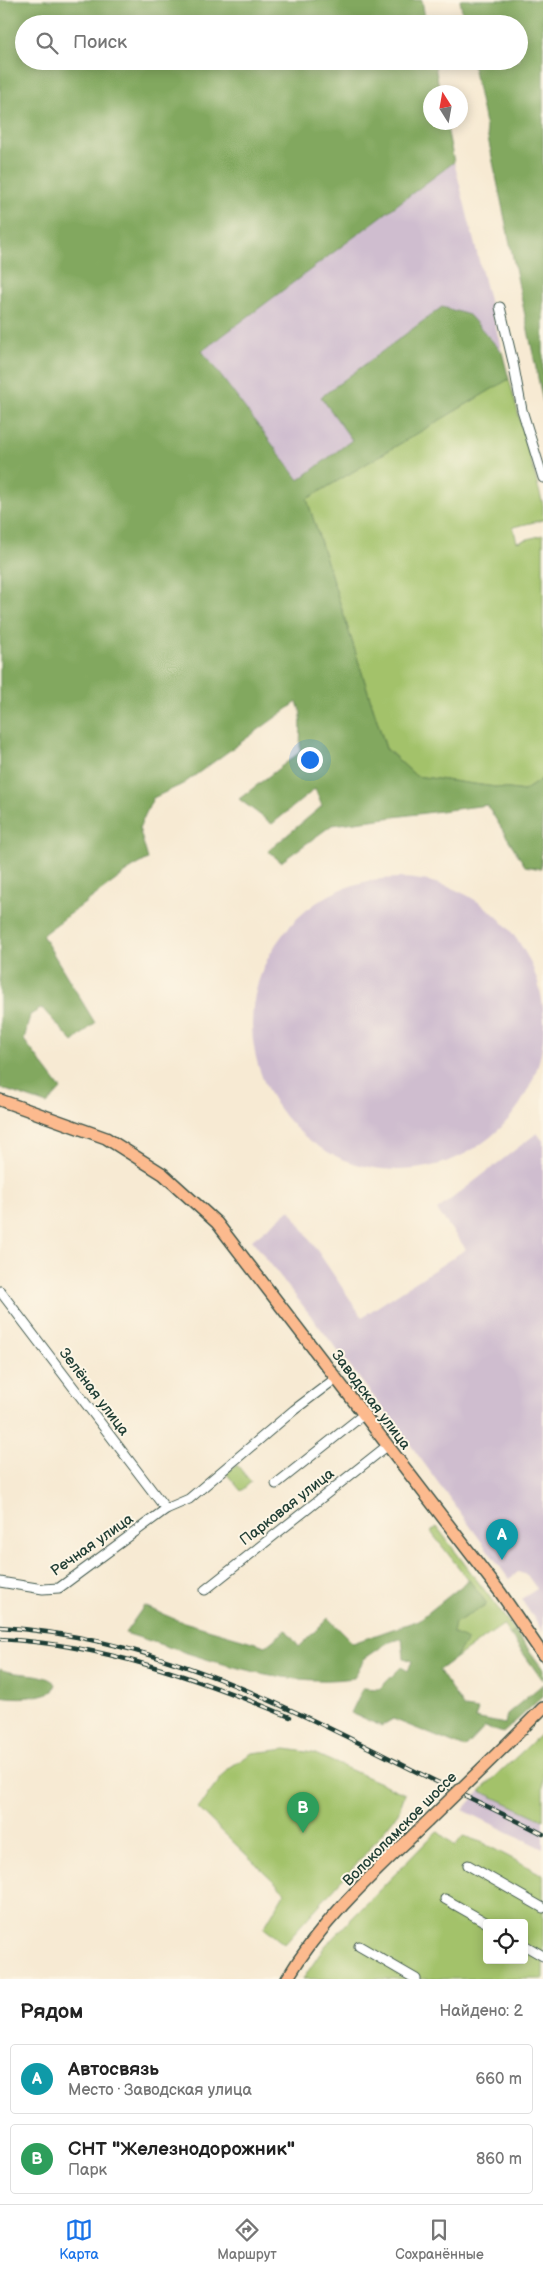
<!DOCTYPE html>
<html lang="ru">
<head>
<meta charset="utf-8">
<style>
  body { margin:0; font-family:"Balsamiq Sans",sans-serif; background:#f6f6f6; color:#222 }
  .controls { position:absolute; right:15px; bottom:15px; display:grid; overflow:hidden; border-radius:5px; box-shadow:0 2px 12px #0003 }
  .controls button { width:45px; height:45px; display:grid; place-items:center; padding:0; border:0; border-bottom:1px solid #e0e0e0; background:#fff; color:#222; font:25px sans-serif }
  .compass { position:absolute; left:423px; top:85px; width:45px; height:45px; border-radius:50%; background:#fff; box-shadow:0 2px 12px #0003; rotate:349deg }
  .you { position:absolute; left:309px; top:759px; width:18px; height:18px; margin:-12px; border:4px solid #fff; border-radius:50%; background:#1a73e8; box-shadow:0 0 0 8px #1a73e833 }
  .badge { display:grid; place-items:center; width:32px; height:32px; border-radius:50%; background:#1a73e8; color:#fff; font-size:16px; font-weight:700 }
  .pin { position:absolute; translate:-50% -41px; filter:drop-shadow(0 1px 2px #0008) }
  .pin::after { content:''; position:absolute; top:26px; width:18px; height:15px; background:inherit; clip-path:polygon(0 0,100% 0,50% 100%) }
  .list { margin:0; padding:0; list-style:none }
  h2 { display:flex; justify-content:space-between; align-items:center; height:65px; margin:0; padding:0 20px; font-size:21px }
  h2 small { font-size:16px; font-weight:400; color:#767676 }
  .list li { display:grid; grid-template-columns:32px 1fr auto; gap:15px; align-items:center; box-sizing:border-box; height:70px; margin:0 10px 10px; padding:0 10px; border:1px solid #e0e0e0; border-radius:5px }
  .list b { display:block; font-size:19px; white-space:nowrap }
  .list p { margin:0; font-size:16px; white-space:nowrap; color:#767676 }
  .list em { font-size:16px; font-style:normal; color:#767676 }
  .icon { flex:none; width:28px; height:28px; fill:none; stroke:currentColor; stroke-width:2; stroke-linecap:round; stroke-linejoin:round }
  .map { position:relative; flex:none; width:543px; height:1979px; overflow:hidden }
  .search { position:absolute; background:#fff; box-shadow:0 2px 12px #0003; left:15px; right:15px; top:15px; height:55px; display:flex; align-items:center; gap:12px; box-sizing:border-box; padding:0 18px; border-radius:28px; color:#767676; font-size:19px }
  .sheet { height:225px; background:#fff }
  nav { display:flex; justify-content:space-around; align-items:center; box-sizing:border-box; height:70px; border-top:1px solid #e0e0e0; background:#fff; font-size:14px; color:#767676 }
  nav a { display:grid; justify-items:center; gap:2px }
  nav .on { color:#1a73e8 }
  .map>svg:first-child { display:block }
</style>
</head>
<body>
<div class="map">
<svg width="543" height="1979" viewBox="0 0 543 1979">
  <rect width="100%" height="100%" fill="#fcf5e5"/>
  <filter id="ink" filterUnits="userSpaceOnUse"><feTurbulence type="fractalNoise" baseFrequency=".02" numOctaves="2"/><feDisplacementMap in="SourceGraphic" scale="10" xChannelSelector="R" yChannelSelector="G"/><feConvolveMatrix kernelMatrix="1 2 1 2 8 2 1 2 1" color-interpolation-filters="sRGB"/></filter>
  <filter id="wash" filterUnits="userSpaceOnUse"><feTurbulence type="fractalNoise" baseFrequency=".0096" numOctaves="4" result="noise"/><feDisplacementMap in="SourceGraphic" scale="20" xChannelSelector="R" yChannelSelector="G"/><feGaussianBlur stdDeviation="1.12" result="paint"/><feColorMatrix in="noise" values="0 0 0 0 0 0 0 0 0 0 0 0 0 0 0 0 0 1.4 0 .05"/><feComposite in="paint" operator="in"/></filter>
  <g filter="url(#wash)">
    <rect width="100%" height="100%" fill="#f7ead3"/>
    <!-- industrial -->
    <g fill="#cfbdcf">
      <path d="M 454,162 L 502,352 L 469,315 L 321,397 L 353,440 L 299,480 L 202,351 Z"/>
      <circle cx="398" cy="1024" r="146"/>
      <path d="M 537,1133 L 543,1141 L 543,1632 L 521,1599 L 537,1589 L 527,1575 L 518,1572 L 509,1579 L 401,1432 L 252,1240 L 290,1210 L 362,1317 L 466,1249 L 437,1210 Z"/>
      <path d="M 480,1791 L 543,1820 L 543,1849 L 463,1810 Z"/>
    </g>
    <!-- green -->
    <g fill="#a3c26a" stroke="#61804f" fill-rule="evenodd">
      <path d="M 509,379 L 543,505 L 543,520 L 513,527 L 517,542 L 543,535 L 543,778 L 524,791 L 416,776 L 386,748 L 307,499 Z"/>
      <path d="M 237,1465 L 251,1482 L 241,1491 L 226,1473 Z"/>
      <path d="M 437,1527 L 515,1631 L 510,1635 L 503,1625 L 454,1659 L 466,1640 L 453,1633 L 454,1623 L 487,1604 L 431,1532 Z"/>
      <path d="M 543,1732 L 543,1820 L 480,1791 Z"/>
      <path d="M 286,1749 L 313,1753 L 405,1794 L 398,1813 L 366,1853 L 284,1944 L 264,1928 L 285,1892 L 198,1808 L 229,1768 L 252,1753 Z"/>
      <path d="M 437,1831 L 455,1846 L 463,1836 L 481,1842 L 543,1875 L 543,1979 L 303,1979 L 325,1946 ZM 487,1923 L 524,1923 L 524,1960 L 487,1960 Z"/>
    </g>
    <!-- forest -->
    <g fill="#82a85e" stroke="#507249">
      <path d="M 0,0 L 422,0 L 426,24 L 24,24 L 24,61 L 434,61 L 440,92 L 430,92 L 430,122 L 446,123 L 454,162 L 202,351 L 299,480 L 352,440 L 321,397 L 442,307 L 469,315 L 502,352 L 509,379 L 307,499 L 386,749 L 416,776 L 524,791 L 543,778 L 541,869 L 525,866 L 487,805 L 332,825 L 281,862 L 268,851 L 322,806 L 315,789 L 272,824 L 239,799 L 300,752 L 301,713 L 297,702 L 183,784 L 153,798 L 139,828 L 148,859 L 132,868 L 42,935 L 95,1023 L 73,1042 L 42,1008 L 30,1015 L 24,1040 L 61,1089 L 47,1104 L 0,1088 Z"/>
      <path d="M 460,0 L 543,0 L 543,402 L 472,61 L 519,61 L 519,24 L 464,24 Z"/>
      <path d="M 469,1580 L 487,1604 L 455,1623 L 453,1633 L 467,1640 L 454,1659 L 439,1670 L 464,1708 L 478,1710 L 475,1718 L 505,1724 L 507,1714 L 543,1684 L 543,1696 L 503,1733 L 485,1727 L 465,1748 L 393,1719 L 381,1726 L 351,1713 L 363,1688 L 379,1689 L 401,1667 L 408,1671 L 412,1661 L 404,1658 L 402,1638 L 387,1643 L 364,1659 L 354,1678 C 279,1689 196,1655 125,1633 L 144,1606 L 177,1620 L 266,1646 L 286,1630 L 299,1647 L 328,1618 L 353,1643 L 419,1620 Z"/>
      <path d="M 515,1631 L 543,1669 L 543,1681 L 510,1635 Z"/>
      <path d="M 0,1669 C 18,1677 41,1670 56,1684 L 53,1691 C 36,1698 18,1699 0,1696 Z"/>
    </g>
  </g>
  <g filter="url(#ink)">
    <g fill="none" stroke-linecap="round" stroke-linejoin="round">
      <defs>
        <g id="minor">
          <path d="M 500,307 L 513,362 L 522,410 L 543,478"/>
          <path d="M 0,1291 L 166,1509"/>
          <path d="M 276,1484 L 363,1415"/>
          <path d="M 0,1582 L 43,1589 L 59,1588 L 166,1509 L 189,1499 L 294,1410 L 335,1379"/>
          <path d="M 205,1590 L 387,1446"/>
          <path d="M 468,1865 L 543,1908"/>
          <path d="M 445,1899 L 487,1923"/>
          <path d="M 524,1945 L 543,1956"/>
          <path d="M 359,1946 L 416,1979"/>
        </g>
        <g id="major">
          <path d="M 0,1100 L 106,1138 L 163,1174 L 217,1223 L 500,1592 L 543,1655"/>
          <path d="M 507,1744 L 543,1708"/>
          <path d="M 287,1979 C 323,1918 377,1870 427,1822"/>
        </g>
      </defs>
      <!-- minor casing -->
      <use href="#minor" stroke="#3f574c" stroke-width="11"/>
      <!-- major casing -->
      <use href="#major" stroke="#3f574c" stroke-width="14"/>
      <!-- minor -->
      <use href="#minor" stroke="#fff" stroke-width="9"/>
      <!-- major -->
      <use href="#major" stroke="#fcba8e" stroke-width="11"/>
      <defs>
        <g id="rail">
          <path d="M 0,1627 C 149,1637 270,1698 401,1764 C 448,1788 496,1810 543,1834"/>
          <path d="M 0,1639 C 102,1644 197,1678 290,1717"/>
        </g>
      </defs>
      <!-- rail casing -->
      <use href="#rail" stroke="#1f3d34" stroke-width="4.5"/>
      <!-- rail -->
      <use href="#rail" stroke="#fcf5e5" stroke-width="2.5" stroke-dasharray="8" stroke-linecap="butt"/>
      <defs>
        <path id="major-bridge" d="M 427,1822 L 507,1744"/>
      </defs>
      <!-- major-bridge casing -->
      <use href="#major-bridge" stroke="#3f574c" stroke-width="14" stroke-linecap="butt"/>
      <!-- major-bridge -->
      <use href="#major-bridge" stroke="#fcba8e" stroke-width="11"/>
    </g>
  </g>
  <g text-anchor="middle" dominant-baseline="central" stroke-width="4" stroke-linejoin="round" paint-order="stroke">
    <!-- street labels -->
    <g font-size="15" fill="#1f3d34" stroke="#fcf5e5">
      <text transform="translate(94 1392) rotate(53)">Зелёная улица</text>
      <text transform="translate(371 1400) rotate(53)">Заводская улица</text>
      <text transform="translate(287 1507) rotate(-38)">Парковая улица</text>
      <text transform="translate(92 1545) rotate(-35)">Речная улица</text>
      <text transform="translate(400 1829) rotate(-45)">Волоколамское шоссе</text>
    </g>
  </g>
</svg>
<div class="controls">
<button><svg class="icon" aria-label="locate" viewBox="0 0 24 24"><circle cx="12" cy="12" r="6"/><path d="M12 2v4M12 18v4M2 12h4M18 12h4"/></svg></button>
</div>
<svg class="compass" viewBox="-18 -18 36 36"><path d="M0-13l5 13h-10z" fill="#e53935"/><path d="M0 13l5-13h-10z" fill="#767676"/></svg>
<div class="you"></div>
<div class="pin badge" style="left:502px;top:1560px;background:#0f9aa8">A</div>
<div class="pin badge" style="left:303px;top:1833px;background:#2e9e5b">B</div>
<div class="search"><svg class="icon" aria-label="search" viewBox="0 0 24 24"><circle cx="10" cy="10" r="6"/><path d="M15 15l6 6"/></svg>Поиск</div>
</div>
<section class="sheet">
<h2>Рядом<small>Найдено: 2</small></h2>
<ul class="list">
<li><span class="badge" style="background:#0f9aa8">A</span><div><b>Автосвязь</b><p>Место · Заводская улица</p></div><em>660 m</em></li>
<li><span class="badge" style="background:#2e9e5b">B</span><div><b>СНТ &quot;Железнодорожник&quot;</b><p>Парк</p></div><em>860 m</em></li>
</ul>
</section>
<nav>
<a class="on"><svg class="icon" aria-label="map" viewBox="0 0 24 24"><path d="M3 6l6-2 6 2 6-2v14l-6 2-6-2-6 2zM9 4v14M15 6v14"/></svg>Карта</a>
<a><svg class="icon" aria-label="directions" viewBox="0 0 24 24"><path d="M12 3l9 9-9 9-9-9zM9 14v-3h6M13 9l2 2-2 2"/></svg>Маршрут</a>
<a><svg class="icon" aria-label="saved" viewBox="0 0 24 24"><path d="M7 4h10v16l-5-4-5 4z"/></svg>Сохранённые</a>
</nav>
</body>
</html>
